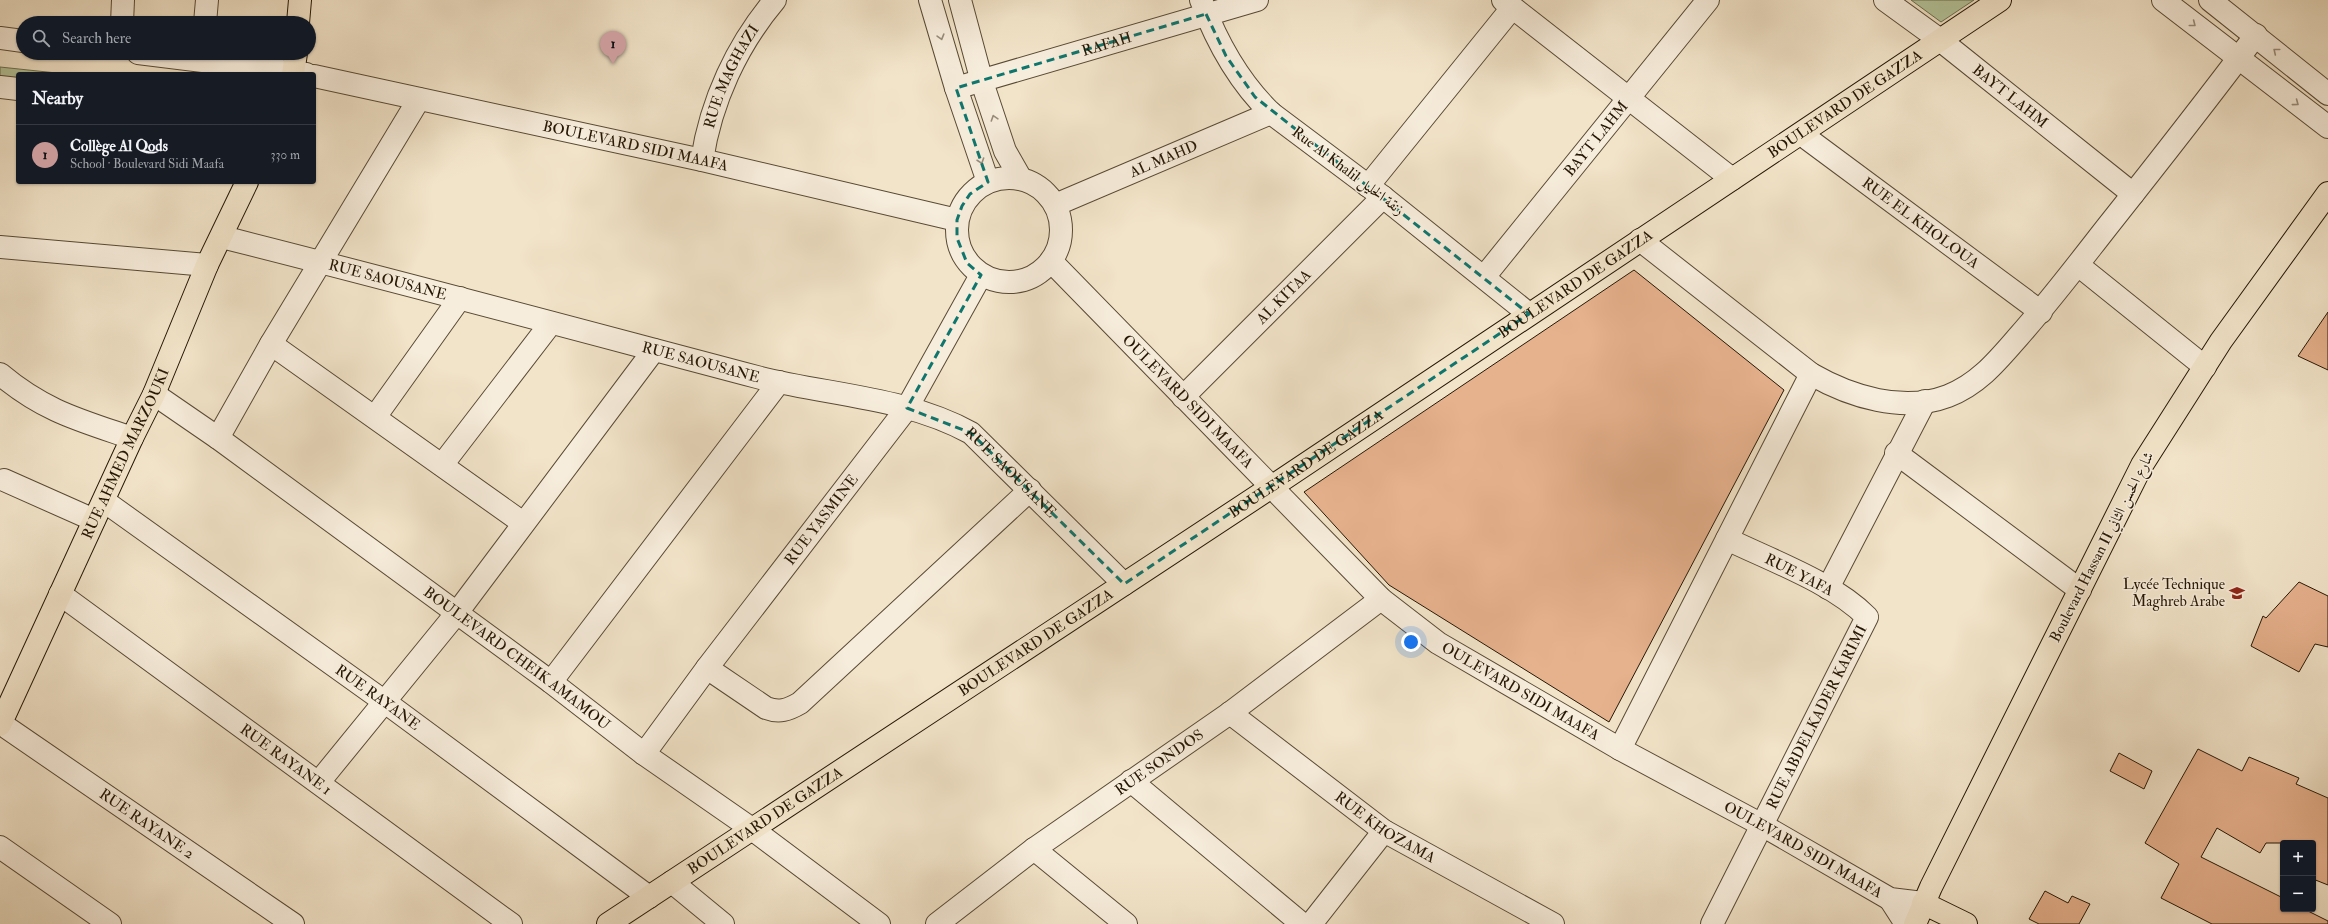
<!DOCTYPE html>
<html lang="en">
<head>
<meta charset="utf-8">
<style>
  body { margin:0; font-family:"IM FELL Double Pica",Amiri,serif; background:#242831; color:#f1f3f6 }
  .controls { position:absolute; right:12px; bottom:12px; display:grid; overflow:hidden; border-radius:4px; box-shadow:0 1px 3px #0004 }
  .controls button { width:36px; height:36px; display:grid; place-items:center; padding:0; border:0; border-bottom:1px solid #363941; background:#171b24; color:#f1f3f6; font:20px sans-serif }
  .you { position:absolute; left:1411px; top:642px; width:14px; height:14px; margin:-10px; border:3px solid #fff; border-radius:50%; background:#1a73e8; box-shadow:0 0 0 6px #1a73e833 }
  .badge { display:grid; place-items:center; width:26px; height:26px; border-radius:50%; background:#c59692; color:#111; font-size:13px; font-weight:700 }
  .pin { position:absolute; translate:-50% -33px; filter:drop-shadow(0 1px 2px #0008) }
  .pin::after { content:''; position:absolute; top:21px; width:14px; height:12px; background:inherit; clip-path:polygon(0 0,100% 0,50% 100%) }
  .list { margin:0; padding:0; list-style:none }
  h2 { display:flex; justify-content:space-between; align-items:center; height:52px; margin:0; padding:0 16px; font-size:17px }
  h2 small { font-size:13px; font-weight:400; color:#9ea1a6 }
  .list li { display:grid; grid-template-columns:26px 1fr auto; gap:12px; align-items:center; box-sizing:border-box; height:60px; padding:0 16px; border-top:1px solid #363941 }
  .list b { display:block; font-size:15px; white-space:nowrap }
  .list p { margin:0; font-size:13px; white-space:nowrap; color:#9ea1a6 }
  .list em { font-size:13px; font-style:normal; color:#9ea1a6 }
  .icon { flex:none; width:22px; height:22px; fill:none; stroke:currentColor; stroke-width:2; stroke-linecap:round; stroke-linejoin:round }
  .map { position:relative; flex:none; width:2328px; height:924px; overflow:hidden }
  .search { position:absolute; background:#171b24; box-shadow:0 1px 3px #0004; left:16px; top:16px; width:300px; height:44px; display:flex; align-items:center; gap:10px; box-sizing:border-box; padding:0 14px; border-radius:22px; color:#9ea1a6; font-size:15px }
  .panel { position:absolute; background:#171b24; box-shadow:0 1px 3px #0004; left:16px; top:72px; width:300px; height:112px; border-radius:4px }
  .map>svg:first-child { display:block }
</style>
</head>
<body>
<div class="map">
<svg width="2328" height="924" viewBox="0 0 2328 924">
  <rect width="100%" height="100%" fill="#f2e4c9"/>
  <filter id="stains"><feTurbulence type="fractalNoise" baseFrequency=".005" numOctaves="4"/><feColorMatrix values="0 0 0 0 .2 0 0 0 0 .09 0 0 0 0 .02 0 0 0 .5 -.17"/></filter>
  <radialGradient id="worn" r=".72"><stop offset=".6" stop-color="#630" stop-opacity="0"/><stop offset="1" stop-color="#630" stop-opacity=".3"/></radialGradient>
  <!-- green -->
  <g fill="#b4c59b" stroke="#6c6e50">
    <path d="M 1911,0 L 1974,0 L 1941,22 Z"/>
    <path d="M 0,67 L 66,74 L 18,74 L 18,83 L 0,82 Z"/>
  </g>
  <!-- building -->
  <g fill="#e6b18d" stroke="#241604">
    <path d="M 1634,270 L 1784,390 L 1609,722 L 1389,585 L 1304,492 Z"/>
    <path d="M 2328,312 L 2328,370 L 2298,356 Z"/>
    <path d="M 2299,582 L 2328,596 L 2328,647 L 2315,644 L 2299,672 L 2251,646 L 2263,616 L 2266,618 Z"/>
    <path d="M 2198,749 L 2242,771 L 2249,757 L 2299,778 L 2296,784 L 2328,798 L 2328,885 L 2313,879 L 2313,843 L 2266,843 L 2260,853 L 2217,828 L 2201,857 L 2283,898 L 2283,909 L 2304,909 L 2328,921 L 2328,924 L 2212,924 L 2161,898 L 2179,864 L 2145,843 Z"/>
    <path d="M 2119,753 L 2152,771 L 2144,789 L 2110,771 Z"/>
    <path d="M 2045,891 L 2068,903 L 2072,896 L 2090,904 L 2079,924 L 2039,924 L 2029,919 Z"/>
  </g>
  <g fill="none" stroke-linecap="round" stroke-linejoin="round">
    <defs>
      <g id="minor">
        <path d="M 930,0 L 956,88 L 988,182"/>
        <path d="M 960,0 L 982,82 L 1005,151 L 1021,179"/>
        <path d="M 1201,0 C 1217,43 1238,81 1271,113 L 1383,197 L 1529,314"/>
        <path d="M 1503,0 L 1732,179"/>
        <path id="s1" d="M 1885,0 L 1940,40 L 2133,194"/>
        <path d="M 2163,0 L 2328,127"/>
        <path d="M 2210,0 L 2328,94"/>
        <path d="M 122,23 L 123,0"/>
        <path d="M 205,23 L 207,0"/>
        <path d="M 0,38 L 23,41"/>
        <path d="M 138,53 L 306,74"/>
        <path id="s2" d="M 314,76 L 702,160 L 957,220"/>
        <path d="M 0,87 L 18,89"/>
        <path id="s3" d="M 956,88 L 1257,0"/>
        <path id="s4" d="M 1801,134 L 2041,312"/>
        <path id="s5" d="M 702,160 C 711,101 737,45 775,0"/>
        <circle cx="1009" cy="230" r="52"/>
        <path d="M 1368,186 L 1512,8"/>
        <path id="s6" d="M 1055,205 L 1271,113"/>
        <path id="s7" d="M 222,237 C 401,282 579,330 757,377 C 827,395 906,397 971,433 L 1124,584"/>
        <path d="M 1640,240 L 1811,374 C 1851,397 1903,413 1948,396 C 1979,384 1998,360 2019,336 C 2050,301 2078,264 2107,227 C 2157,164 2207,100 2256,35"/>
        <path d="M 0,247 L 207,265"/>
        <path id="s8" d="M 1051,261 L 1381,599 L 1438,643 L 1620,749 L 1762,825 L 1890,899 L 1923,903"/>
        <path d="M 2078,265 L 2205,367"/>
        <path id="s9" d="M 1484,277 L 1708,0"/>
        <path d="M 271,344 L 523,523"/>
        <path d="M 0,374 C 44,411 79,420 132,438"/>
        <path id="s10" d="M 154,394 L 218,438 L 551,682 L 644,754 L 752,829 L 879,924"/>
        <path id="s11" d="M 1183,397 L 1383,197"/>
        <path d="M 375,417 L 460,298"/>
        <path d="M 218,438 L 271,344 L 419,99"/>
        <path d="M 1896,453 L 2080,590"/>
        <path d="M 442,465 L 551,323"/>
        <path d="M 4,480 L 94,520"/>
        <path id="s12" d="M 104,501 L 385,702 L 649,897"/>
        <path d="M 1828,588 L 1925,401"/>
        <path id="s13" d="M 60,594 L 511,924"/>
        <path d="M 707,668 L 766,708 C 779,713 788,710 800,703 L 1030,490"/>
        <path d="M 551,682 L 779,382"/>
        <path id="s14" d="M 1230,713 L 1384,831 L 1553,924"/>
        <path id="s15" d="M 0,723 L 293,924"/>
        <path d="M 1620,749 L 1811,374"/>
        <path id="s16" d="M 644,754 L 707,668 L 907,408 L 981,275"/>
        <path d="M 1131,781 L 1302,924"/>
        <path d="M 319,782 L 456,614 L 654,350"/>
        <path d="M 0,847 L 110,924"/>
        <path d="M 1034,849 L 1126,924"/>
        <path d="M 672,882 L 723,924"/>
        <path d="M 1890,899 L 1906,924"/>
        <path id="s17" d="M 937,924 L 1034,849 L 1230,713 L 1381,599"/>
        <path d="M 1311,924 L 1384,831"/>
        <path id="s18" d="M 1712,924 L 1867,617 C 1834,583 1770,560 1727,539"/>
      </g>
      <g id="major">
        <path d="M 298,23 L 300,0"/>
        <path d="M 293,74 L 296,53"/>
        <path id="s19" d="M 0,725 L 132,438 L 154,394 L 207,265 L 247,182"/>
        <path d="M 1923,903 L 1966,924"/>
        <path id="s20" d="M 608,924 L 1273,486 L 2000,0"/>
        <path d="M 1915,924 L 1931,887 L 2142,465 L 2221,341 L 2328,193"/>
      </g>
    </defs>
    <!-- minor casing -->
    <use href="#minor" stroke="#584a35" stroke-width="24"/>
    <!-- major casing -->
    <use href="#major" stroke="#241604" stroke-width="24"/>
    <!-- minor -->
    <use href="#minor" stroke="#f7eddc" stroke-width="22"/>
    <!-- major -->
    <use href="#major" stroke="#f2e4c9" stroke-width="22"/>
  </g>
  <!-- one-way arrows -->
  <defs><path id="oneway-chevron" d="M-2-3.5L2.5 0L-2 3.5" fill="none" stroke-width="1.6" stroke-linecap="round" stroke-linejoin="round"/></defs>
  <g stroke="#988c7b">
    <use href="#oneway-chevron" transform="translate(2193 24) rotate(38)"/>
    <use href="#oneway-chevron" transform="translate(941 37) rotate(74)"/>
    <use href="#oneway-chevron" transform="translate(2276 51) rotate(-141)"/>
    <use href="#oneway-chevron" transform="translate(2296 103) rotate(37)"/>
    <use href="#oneway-chevron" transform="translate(994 118) rotate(-108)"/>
    <use href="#oneway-chevron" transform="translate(981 161) rotate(71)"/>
  </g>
  <!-- marked area -->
  <path fill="none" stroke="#0f766e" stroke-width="3" stroke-dasharray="8 5" stroke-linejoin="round" d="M 1206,14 L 1226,56 L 1255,97 L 1529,314 L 1124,584 L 971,433 L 907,408 L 981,275 L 967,263 L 957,238 L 957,220 L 962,206 L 970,194 L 988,182 L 956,88 Z"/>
  <!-- icons -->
  <defs>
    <symbol id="school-bare" viewBox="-9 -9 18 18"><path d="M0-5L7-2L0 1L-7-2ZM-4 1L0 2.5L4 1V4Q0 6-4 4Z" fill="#8f2418" stroke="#f7eddc" stroke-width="2.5" paint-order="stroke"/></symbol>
  </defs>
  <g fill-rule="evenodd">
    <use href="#school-bare" x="2226" y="582" width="22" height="22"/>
  </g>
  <g text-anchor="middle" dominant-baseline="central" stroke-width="3" stroke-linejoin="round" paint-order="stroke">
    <!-- street labels -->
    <g font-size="15" fill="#241604" stroke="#f7eddc">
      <text stroke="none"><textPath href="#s3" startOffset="157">RAFAH</textPath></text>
      <text stroke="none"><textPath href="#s5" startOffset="89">RUE MAGHAZI</textPath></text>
      <text stroke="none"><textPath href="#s1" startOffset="158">BAYT LAHM</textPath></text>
      <text stroke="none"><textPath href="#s20" startOffset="1484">BOULEVARD DE GAZZA</textPath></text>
      <text stroke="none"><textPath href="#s9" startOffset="178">BAYT LAHM</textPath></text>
      <text stroke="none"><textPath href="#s2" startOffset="329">BOULEVARD SIDI MAAFA</textPath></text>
      <text stroke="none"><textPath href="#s6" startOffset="118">AL MAHD</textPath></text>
      <text transform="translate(1348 171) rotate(37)">Rue Al Khalil زنقة الخليل</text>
      <text stroke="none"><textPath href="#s4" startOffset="149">RUE EL KHOLOUA</textPath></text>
      <text stroke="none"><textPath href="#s7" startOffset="171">RUE SAOUSANE</textPath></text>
      <text stroke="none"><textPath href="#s20" startOffset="1160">BOULEVARD DE GAZZA</textPath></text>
      <text stroke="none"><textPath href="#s11" startOffset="142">AL KITAA</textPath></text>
      <text stroke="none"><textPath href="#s7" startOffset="495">RUE SAOUSANE</textPath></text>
      <text stroke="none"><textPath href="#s8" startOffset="196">OULEVARD SIDI MAAFA</textPath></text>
      <text stroke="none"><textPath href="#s19" startOffset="299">RUE AHMED MARZOUKI</textPath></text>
      <text stroke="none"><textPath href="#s20" startOffset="836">BOULEVARD DE GAZZA</textPath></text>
      <text stroke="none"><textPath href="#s7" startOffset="831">RUE SAOUSANE</textPath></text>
      <text stroke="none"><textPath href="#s16" startOffset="294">RUE YASMINE</textPath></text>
      <text transform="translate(2102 547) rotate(-63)">Boulevard Hassan II شارع الحسن الثاني</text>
      <text transform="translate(1799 575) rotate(27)">RUE YAFA</text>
      <text stroke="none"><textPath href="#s20" startOffset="512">BOULEVARD DE GAZZA</textPath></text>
      <text stroke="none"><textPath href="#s10" startOffset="449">BOULEVARD CHEIK AMAMOU</textPath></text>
      <text stroke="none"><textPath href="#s8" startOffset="640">OULEVARD SIDI MAAFA</textPath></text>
      <text stroke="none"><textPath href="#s12" startOffset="337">RUE RAYANE</textPath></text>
      <text stroke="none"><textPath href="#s18" startOffset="232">RUE ABDELKADER KARIMI</textPath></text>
      <text stroke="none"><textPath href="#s13" startOffset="280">RUE RAYANE 1</textPath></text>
      <text stroke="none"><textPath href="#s17" startOffset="275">RUE SONDOS</textPath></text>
      <text stroke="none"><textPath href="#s20" startOffset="188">BOULEVARD DE GAZZA</textPath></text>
      <text stroke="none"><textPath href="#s15" startOffset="178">RUE RAYANE 2</textPath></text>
      <text stroke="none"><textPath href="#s14" startOffset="193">RUE KHOZAMA</textPath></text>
      <text stroke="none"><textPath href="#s8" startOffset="964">OULEVARD SIDI MAAFA</textPath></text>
    </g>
    <!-- poi labels -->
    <g font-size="15" fill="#241604" stroke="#f7eddc" text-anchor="end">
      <text x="2225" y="584">Lycée Technique<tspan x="2225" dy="17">Maghreb Arabe</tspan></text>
    </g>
  </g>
  <rect width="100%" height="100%" filter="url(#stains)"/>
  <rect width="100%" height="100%" fill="url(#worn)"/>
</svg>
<div class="controls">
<button>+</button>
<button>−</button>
</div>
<div class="you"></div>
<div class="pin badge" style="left:613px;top:64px">1</div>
<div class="search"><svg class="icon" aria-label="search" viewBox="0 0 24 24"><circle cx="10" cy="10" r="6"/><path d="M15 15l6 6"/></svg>Search here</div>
<section class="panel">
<h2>Nearby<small></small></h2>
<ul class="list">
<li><span class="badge">1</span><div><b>Collège Al Qods</b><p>School · Boulevard Sidi Maafa</p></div><em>330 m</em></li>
</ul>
</section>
</div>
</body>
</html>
